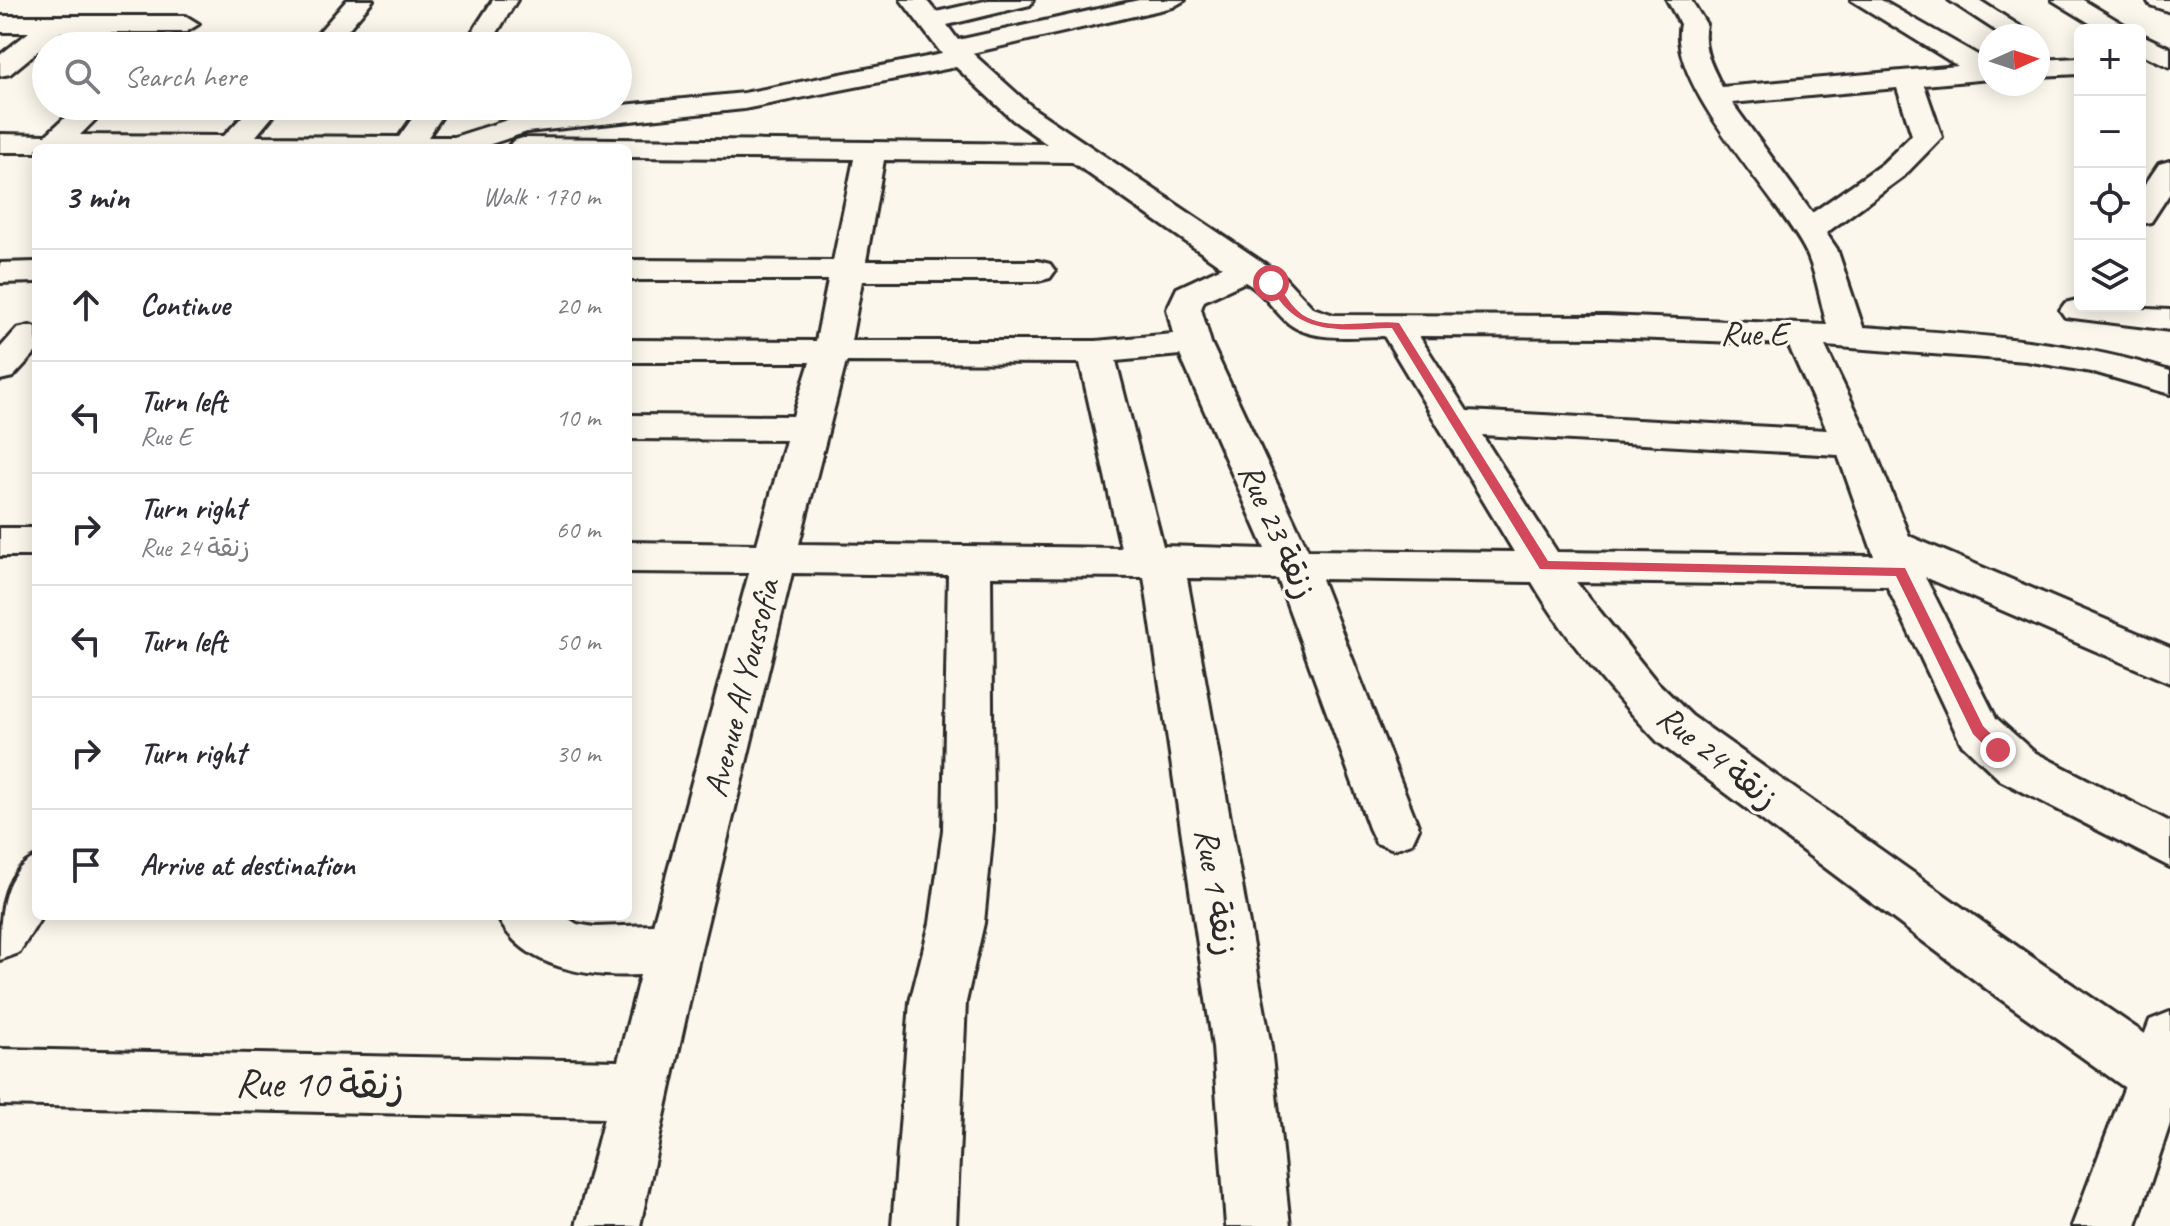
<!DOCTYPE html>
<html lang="en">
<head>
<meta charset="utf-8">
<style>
  body { margin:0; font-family:Caveat,"Playpen Sans Arabic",sans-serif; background:#f2f2f3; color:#2b2b33 }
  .controls { position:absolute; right:24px; top:24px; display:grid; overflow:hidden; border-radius:12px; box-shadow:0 4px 20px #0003 }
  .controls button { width:72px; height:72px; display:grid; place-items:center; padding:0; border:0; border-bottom:2px solid #e1e1e2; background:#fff; color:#2b2b33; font:40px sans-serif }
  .compass { position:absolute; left:1978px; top:24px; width:72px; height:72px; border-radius:50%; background:#fff; box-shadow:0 4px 20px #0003; rotate:87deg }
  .stop { position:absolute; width:24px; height:24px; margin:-18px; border:6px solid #d1495b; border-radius:50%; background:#fff }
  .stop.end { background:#d1495b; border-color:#fff; box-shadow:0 2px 8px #0008 }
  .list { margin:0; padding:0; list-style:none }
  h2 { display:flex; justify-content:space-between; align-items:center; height:104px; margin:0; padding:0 32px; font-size:34px }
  h2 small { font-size:26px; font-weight:400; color:#7c7c81 }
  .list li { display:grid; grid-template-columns:52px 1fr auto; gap:24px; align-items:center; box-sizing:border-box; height:112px; padding:0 32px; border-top:2px solid #e1e1e2 }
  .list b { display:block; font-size:30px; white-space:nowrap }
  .list p { margin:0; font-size:26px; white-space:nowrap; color:#7c7c81 }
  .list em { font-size:26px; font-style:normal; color:#7c7c81 }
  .icon { flex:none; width:44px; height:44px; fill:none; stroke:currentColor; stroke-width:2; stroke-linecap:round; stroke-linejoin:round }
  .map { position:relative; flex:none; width:2170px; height:1226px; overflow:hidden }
  .search { position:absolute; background:#fff; box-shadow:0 4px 20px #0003; left:32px; top:32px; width:600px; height:88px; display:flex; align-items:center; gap:20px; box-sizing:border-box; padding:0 28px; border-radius:44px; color:#7c7c81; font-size:30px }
  .panel { position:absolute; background:#fff; box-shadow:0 4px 20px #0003; left:32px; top:144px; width:600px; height:776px; border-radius:12px }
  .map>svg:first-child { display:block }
</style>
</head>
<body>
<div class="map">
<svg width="2170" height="1226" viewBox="0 0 2170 1226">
  <rect width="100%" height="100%" fill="#fbf7ec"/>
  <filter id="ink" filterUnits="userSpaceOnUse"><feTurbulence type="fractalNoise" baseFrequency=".0125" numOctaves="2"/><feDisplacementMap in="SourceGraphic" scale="16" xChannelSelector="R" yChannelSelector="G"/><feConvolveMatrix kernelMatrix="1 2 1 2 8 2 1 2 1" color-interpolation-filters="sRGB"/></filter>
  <g filter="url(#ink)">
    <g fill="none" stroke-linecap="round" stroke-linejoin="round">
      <defs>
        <g id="minor">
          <path d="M 347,0 L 373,0 L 334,46 L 307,46 Z"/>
          <path d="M 493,0 L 517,0 L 489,46 L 463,46 Z"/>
          <path d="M 901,0 L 926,0 L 936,12 L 989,0 L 1033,0 L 1030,5 L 947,25 L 958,40 L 1139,0 L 1185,0 L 1173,7 L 972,53 L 1033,108 L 1283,276 L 1313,308 L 1334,315 L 1606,316 L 1827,325 C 1820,301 1816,270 1804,248 C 1775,194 1666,83 1680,24 L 1667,0 L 1691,0 L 1706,24 C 1701,48 1712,66 1722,87 L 1958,66 L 1851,0 L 1881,0 L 1990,62 L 1990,79 L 1924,85 L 1942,137 L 1904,176 L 1826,233 L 1837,249 L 1863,327 C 1966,334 2070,339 2170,371 L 2170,394 L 2097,373 L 2026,361 L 1825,346 L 1872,444 L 1909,536 L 2170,647 L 2170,683 L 1925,577 L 1996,718 L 2034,752 L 2170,822 L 2170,867 L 2000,780 L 1961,743 L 1887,586 L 1576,582 L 1656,681 L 1692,716 L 2032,957 L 2170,1051 L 2170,1101 L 2159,1105 L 2138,1097 L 1992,993 L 1658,742 C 1612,693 1566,640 1532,582 L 1321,579 L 1419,828 L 1412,843 L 1394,849 L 1376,843 L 1369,828 L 1278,579 L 1187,578 L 1271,1047 L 1290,1226 L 1226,1226 L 1213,1047 L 1144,577 L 991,576 L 993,830 L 984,923 L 966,1002 L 956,1226 L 892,1226 L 910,1002 L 930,923 L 943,830 L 948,575 L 792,573 L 701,949 L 640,1226 L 576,1226 L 604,1118 L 0,1105 L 0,1049 L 618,1061 L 640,975 C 588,978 522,968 497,916 L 564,916 L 577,924 L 594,927 L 653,925 L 749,573 L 628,572 L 628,542 L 757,544 L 786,440 L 628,439 L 628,415 L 793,416 L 810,362 L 628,362 L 628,340 L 816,341 L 828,280 L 628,280 L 628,260 L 833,261 L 854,159 L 628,157 L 628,148 L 508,147 L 513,141 L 523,138 L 1047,144 L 1013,120 L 956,67 L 744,109 L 527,132 L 479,148 L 36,148 L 36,152 L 0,152 L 0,134 L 46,135 L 78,106 L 109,106 L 80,135 L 224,136 L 252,106 L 281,106 L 256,136 L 399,137 L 421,106 L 449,106 L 428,137 L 454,137 L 523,115 L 744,93 L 942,54 ZM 1897,88 L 1912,135 L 1882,164 L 1812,213 L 1732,103 ZM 884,160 L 1072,162 L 1222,267 L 1177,288 L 1167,309 L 1173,334 L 1096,341 L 851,341 L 862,281 L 1038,281 L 1050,278 L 1055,271 L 1050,264 L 1038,261 L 866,261 ZM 1245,282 C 1263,292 1271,307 1286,321 C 1310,343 1354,336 1384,336 L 1514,552 L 1308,550 L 1211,343 L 1201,309 L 1204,301 ZM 1419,336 L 1606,337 L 1788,344 L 1827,430 L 1467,411 ZM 1180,355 L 1265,549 L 1163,546 L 1116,361 ZM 846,362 L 1080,363 L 1121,548 L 799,544 ZM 1482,435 L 1838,455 L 1874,556 L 1557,552 Z"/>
          <path d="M 1949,0 L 1979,0 L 2035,36 L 2004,36 Z"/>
          <path d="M 2052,0 L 2083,0 L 2133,30 L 2101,30 Z"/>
          <path d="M 2147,0 L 2170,0 L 2170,12 L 2150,5 Z"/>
          <path d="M 0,16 L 186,16 L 199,24 L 186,32 L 61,32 L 10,74 L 0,76 L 0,55 L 29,32 L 0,32 Z"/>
          <path d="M 2140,34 L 2170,48 L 2170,67 L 2140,53 Z"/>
          <path d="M 2080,58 L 2080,74 L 2038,76 L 2038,60 Z"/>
          <path d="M 2170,161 L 2170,193 L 2151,222 L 2140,224 L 2140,192 L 2159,164 Z"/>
          <path d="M 36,262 L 36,282 L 0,283 L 0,263 Z"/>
          <path d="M 2077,300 L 2080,306 L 2170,310 L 2170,330 L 2065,317 L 2060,310 L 2065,303 Z"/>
          <path d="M 30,326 L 36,328 L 36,352 L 13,377 L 0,380 L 0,348 L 17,329 Z"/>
          <rect x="0" y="528" width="36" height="28"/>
          <path d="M 36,857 L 36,916 L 42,916 L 19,953 L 0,960 C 0,918 0,873 36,857 Z"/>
        </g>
        <path id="tertiary" d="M 2170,1012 L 2170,1124 L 2136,1226 L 2072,1226 L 2150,1020 Z"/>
      </defs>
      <!-- minor casing -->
      <use href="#minor" stroke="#2b2b2b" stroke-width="6"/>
      <!-- tertiary casing -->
      <use href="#tertiary" stroke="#2b2b2b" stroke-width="6"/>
      <!-- minor -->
      <use href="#minor" fill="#fbf7ec" fill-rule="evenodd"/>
      <!-- tertiary -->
      <use href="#tertiary" fill="#fbf7ec" fill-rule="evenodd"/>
    </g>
  </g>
  <!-- route -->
  <path fill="#d1495b" d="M 1267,280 L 1275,280 C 1282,290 1289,303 1298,311 C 1322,334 1370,319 1399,323 L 1548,561 L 1905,568 L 1983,726 L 2003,746 L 2003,754 L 1993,754 L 1973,734 L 1896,576 L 1540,569 L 1392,328 C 1352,329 1307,337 1280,301 C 1275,294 1269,287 1267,280 Z"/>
  <g text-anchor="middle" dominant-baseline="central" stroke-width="6" stroke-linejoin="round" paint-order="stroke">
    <!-- street labels -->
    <g font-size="34" fill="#2b2b2b" stroke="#fbf7ec">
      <text transform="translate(1754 333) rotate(1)">Rue E</text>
      <text transform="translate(1278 531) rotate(66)">Rue 23 زنقة</text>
      <text transform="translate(741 688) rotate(-76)">Avenue Al Youssofia</text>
      <text transform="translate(1718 757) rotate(39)">Rue 24 زنقة</text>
      <text transform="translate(1217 892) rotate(81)">Rue 1 زنقة</text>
    </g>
    <!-- near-street labels -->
    <g font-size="40" fill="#2b2b2b" stroke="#fbf7ec">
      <text transform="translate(320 1084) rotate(1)">Rue 10 زنقة</text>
    </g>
  </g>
</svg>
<div class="controls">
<button>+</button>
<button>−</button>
<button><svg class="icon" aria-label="locate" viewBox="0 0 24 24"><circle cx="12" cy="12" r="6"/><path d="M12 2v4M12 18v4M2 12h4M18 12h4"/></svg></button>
<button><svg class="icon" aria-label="layers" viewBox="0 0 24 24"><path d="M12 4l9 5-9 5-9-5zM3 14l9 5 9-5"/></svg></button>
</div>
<svg class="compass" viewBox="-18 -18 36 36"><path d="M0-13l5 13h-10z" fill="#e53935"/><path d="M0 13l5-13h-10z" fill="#7c7c81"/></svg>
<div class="stop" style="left:1271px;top:283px"></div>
<div class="stop end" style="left:1998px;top:750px"></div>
<div class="search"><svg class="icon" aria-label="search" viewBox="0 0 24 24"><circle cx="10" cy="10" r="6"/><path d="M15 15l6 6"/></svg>Search here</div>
<section class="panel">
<h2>3 min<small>Walk · 170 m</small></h2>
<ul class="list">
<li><svg class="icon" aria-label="ahead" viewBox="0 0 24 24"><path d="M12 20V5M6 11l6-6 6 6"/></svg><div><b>Continue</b></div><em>20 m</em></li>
<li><svg class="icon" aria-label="left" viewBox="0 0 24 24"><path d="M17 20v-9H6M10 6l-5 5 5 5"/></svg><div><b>Turn left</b><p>Rue E</p></div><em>10 m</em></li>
<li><svg class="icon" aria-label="right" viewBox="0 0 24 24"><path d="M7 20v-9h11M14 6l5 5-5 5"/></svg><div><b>Turn right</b><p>Rue 24 زنقة</p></div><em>60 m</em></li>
<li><svg class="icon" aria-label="left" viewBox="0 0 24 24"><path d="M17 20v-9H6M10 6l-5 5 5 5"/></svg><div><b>Turn left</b></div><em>50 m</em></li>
<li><svg class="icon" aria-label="right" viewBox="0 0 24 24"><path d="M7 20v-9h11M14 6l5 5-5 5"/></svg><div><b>Turn right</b></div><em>30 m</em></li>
<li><svg class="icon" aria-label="arrive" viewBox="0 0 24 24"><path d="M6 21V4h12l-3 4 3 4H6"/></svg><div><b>Arrive at destination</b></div></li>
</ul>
</section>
</div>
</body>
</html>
